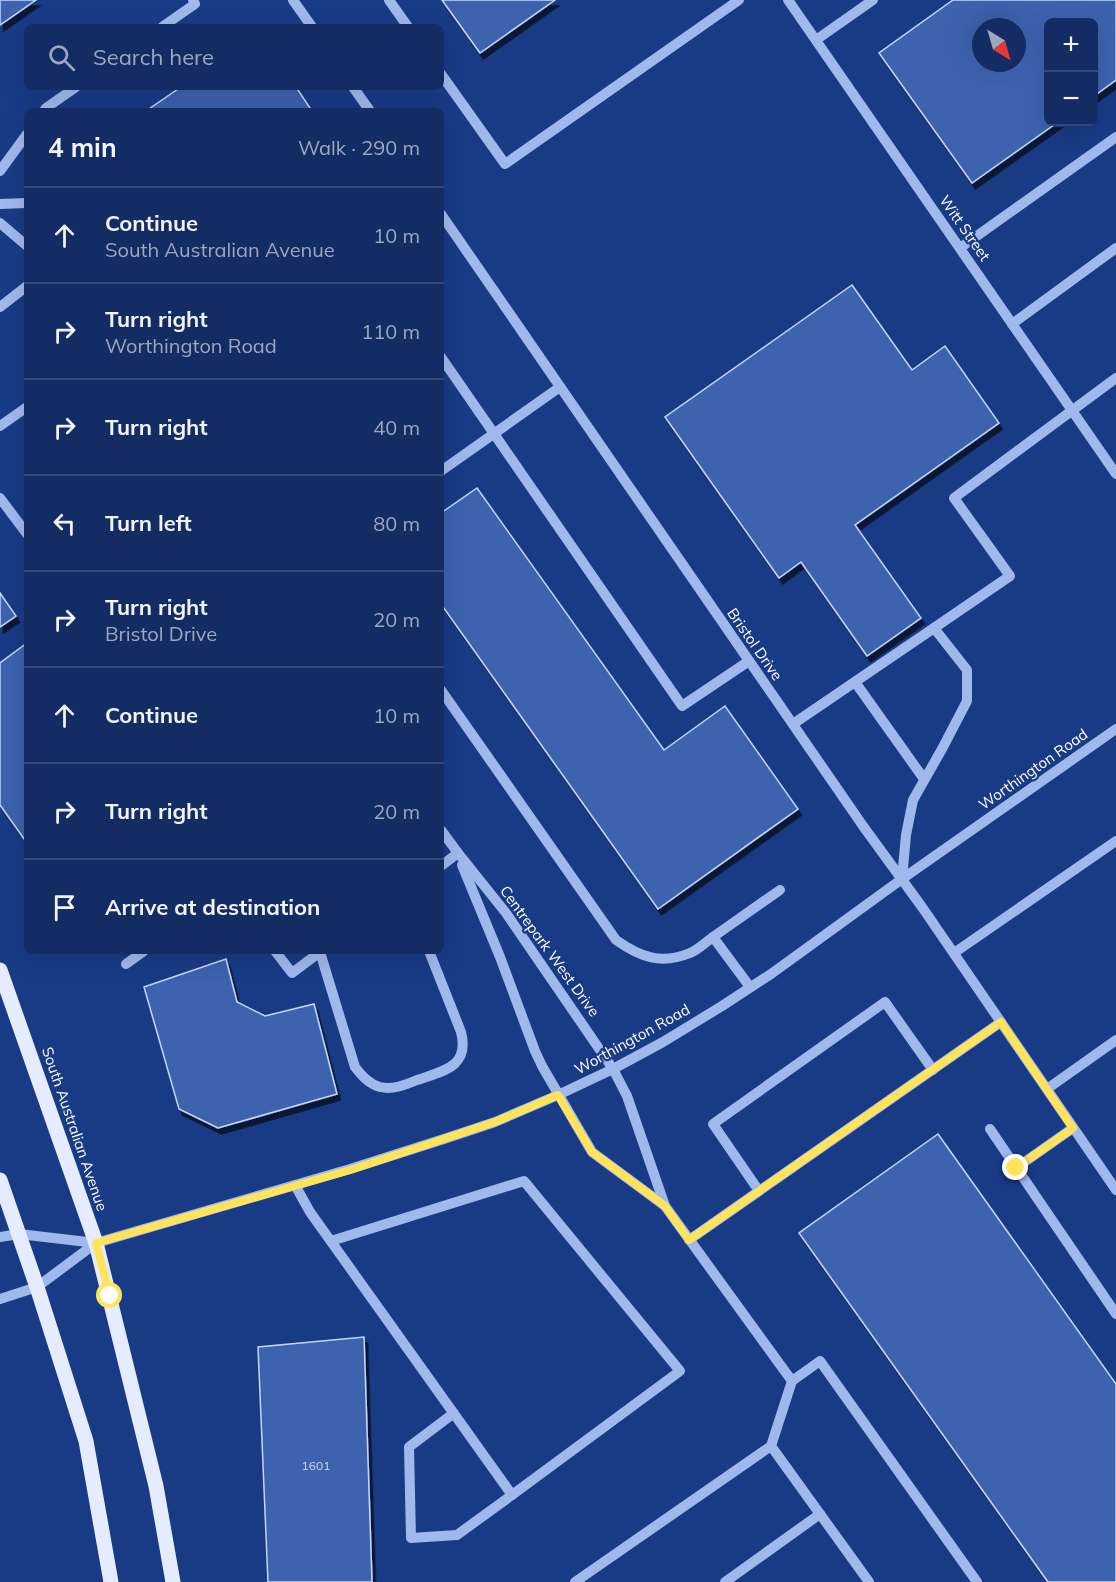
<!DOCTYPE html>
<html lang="en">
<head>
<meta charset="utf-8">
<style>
  body { margin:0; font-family:Mulish,sans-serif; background:#20386d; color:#f1f3f6 }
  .controls { position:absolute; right:18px; top:18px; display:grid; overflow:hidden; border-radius:9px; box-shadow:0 6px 24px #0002 }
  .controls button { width:54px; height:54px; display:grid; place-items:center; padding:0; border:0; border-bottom:2px solid #324878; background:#132c64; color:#f1f3f6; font:30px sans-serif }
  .compass { position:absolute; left:972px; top:18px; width:54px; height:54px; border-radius:50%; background:#132c64; box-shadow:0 6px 24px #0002; rotate:143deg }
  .stop { position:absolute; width:18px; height:18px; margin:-14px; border:4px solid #ffe45b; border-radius:50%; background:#fff }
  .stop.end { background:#ffe45b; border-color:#fff; box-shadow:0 2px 6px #0008 }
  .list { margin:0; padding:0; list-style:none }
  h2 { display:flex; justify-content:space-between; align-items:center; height:78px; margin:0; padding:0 24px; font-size:26px }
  h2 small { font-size:20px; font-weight:400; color:#9da7bf }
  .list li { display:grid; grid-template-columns:39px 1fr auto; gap:18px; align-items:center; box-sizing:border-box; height:96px; padding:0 24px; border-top:2px solid #324878 }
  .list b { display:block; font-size:22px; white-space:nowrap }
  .list p { margin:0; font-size:20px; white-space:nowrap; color:#9da7bf }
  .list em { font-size:20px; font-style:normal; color:#9da7bf }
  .icon { flex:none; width:33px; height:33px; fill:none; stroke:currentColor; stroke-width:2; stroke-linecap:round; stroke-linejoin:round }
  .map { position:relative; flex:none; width:1116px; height:1582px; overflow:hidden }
  .search { position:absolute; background:#132c64; box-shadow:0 6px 24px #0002; left:24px; top:24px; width:420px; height:66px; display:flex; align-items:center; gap:15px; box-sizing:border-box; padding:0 21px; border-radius:9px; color:#9da7bf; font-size:22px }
  .panel { position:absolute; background:#132c64; box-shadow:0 6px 24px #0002; left:24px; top:108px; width:420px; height:846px; border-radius:9px }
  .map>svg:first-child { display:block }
</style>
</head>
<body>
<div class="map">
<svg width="1116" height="1582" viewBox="0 0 1116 1582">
  <defs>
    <filter id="shadow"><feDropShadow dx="3.5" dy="6" stdDeviation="0" flood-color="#0009"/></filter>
  </defs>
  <rect width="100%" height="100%" fill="#193b86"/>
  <!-- building -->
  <g fill="#3e62ae" stroke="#c5d6f9" stroke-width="1.5" fill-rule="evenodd" filter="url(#shadow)">
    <path d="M 0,0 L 36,0 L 0,25 Z"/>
    <path d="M 442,0 L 555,0 L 480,53 Z"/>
    <path d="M 953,0 L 1116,0 L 1116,80 L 1094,96 L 1094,22 L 1048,22 L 1048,122 L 1058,122 L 972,183 L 879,53 ZM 981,27 L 1017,27 L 1017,63 L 981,63 Z"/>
    <path d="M 181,87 L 296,87 L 312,111 L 146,111 Z"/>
    <path d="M 852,285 L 912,370 L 945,346 L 999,423 L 855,525 L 921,618 L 867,656 L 801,562 L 779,578 L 665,417 Z"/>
    <path d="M 477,488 L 664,750 L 725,706 L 798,809 L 658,909 L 441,604 L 441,513 Z"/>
    <path d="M 0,593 L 16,616 L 0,627 Z"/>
    <path d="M 27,643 L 27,843 L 0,805 L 0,663 Z"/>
    <path d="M 226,959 L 237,1002 L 265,1016 L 314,1004 L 337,1094 L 218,1128 L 179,1109 L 144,987 Z"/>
    <path d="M 938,1134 L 1116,1384 L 1116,1582 L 1048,1582 L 799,1233 Z"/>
    <path d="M 364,1337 L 372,1582 L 268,1582 L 258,1347 Z"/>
  </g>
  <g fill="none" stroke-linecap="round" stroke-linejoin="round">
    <!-- minor -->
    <g stroke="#a0b9ed" stroke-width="10">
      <path d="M 293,0 L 312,27"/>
      <path d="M 389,0 L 408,27"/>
      <path d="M 788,0 L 1116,474"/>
      <path d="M 162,27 L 195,4 L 193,0"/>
      <path d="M 816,40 L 873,0"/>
      <path d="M 441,74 L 505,164 L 739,0"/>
      <path d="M 353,87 L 370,111"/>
      <path d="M 44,111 L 46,108 L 76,87"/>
      <path d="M 0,171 L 27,134"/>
      <path d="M 0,204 L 27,203"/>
      <path d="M 441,214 L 863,826 L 922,907 L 1116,1190"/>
      <path d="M 0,223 L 27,246"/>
      <path d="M 960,248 L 1116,137"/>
      <path d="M 0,307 L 27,286"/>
      <path d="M 1012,324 L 1116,248"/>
      <path d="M 441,357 L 682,706 L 749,661"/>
      <path d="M 0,426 L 27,407"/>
      <path d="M 441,471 L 560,387"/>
      <path d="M 0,498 L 27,534"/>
      <path d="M 934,628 L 1010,576 L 954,498 L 1116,378"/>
      <path d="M 855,682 L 924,779"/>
      <path d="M 441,690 L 616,940 C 640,957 661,965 690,953 C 698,950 706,942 713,937 L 750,987"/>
      <path d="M 793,724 L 934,628 L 967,670 L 967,701 L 942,749 L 913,800 L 906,835 L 902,879"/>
      <path d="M 441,830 L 458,853 L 506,913 L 613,1069 L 627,1096 L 665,1206 L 792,1381 L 771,1446 L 575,1582"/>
      <path d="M 462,865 L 500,957 L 535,1051 L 542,1066 L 592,1152 L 665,1206"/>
      <path d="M 441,866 L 458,853"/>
      <path d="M 713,937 L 780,890"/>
      <path d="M 275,951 L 292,973 L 320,952"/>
      <path d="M 322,951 L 320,952 L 355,1067 C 362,1076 369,1084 380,1087 C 393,1090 405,1085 417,1080 C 443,1071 470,1067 461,1032 L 429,951"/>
      <path d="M 954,953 L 1116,841"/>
      <path d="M 126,964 L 144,951"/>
      <path d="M 1047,1089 L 1116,1040"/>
      <path d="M 990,1129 L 1116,1314"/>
      <path d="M 1016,1168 L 1073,1128"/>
      <path d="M 295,1185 L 310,1212 L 512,1495 L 457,1535 L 411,1538 L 409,1447 L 454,1413"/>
      <path d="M 759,1191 L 713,1124 L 885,1002 L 933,1070"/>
      <path d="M 0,1237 L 19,1234 L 96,1243"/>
      <path d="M 689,1240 L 1001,1022"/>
      <path d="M 331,1241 L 524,1181 L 680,1371 L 512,1495"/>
      <path d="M 0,1299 L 37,1287 L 96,1243 L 350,1169 L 447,1138 L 495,1122 L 558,1095 L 613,1069 L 663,1042 L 722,1006 L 771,974 L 902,879 L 1116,729"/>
      <path d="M 792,1381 L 820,1361 L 977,1582"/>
      <path d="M 771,1446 L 869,1582"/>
      <path d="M 725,1582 L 820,1514"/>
    </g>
    <!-- major -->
    <g stroke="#e5ecff" stroke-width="15">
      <path d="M 0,970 L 96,1243 L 156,1486 L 173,1582"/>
      <path d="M 0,1180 L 37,1287 L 86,1441 L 111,1582"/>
    </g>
  </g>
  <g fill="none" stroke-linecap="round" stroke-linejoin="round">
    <!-- route -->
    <path stroke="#ffe45b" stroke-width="8" d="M 110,1296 L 96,1243 L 350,1170 L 495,1122 L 558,1095 L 592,1152 L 665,1206 L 689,1240 L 1001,1022 L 1073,1128 L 1016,1168"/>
  </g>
  <g text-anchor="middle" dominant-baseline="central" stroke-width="4.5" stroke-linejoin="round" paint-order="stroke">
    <!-- number labels -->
    <g font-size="12" fill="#cfd8eb">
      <text x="316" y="1465">1601</text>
    </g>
    <!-- street labels -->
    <g font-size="15" fill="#fff" stroke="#193b86">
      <text transform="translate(965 228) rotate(55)">Witt Street</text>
      <text transform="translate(755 644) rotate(55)">Bristol Drive</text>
      <text transform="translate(1033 769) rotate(-35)">Worthington Road</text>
      <text transform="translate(550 951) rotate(54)">Centrepark West Drive</text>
      <text transform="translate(632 1039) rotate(-29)">Worthington Road</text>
      <text transform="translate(75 1129) rotate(71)">South Australian Avenue</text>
    </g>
  </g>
</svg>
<div class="controls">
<button>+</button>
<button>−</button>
</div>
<svg class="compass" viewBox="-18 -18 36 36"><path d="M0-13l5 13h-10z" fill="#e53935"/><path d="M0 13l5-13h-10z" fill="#9da7bf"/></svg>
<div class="stop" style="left:110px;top:1296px"></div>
<div class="stop end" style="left:1016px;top:1168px"></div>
<div class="search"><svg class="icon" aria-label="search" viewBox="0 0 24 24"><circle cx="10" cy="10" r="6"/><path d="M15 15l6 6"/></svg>Search here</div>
<section class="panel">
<h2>4 min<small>Walk · 290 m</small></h2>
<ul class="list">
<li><svg class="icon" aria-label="ahead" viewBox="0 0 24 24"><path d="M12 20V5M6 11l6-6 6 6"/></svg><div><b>Continue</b><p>South Australian Avenue</p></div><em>10 m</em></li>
<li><svg class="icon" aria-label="right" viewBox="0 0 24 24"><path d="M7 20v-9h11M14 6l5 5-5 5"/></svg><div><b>Turn right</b><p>Worthington Road</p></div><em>110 m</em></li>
<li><svg class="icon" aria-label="right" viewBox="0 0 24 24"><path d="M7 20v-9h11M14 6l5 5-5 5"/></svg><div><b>Turn right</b></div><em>40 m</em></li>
<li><svg class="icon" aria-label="left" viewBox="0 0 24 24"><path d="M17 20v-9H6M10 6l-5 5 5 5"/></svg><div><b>Turn left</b></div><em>80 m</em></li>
<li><svg class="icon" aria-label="right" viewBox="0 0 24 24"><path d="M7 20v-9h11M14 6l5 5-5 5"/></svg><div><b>Turn right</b><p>Bristol Drive</p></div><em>20 m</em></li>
<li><svg class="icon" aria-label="ahead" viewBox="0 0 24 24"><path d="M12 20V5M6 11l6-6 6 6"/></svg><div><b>Continue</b></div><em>10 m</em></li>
<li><svg class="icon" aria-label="right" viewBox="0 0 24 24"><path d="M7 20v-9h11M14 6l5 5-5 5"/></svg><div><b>Turn right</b></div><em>20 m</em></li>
<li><svg class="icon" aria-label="arrive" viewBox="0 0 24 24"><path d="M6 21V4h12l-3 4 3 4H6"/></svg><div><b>Arrive at destination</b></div></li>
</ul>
</section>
</div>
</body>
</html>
